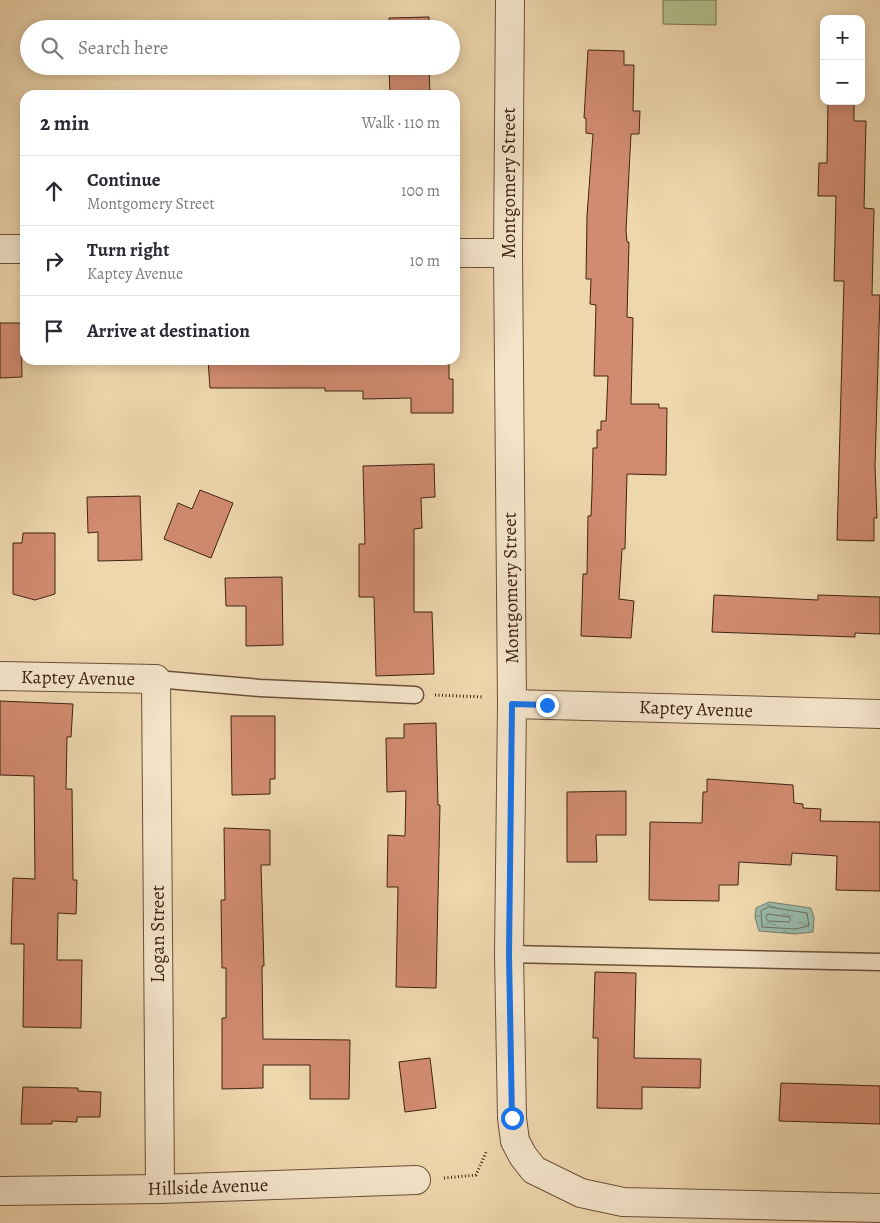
<!DOCTYPE html>
<html lang="en">
<head>
<meta charset="utf-8">
<style>
  body { margin:0; font-family:Alegreya,serif; background:#f7f7f7; color:#2b2b33 }
  .controls { position:absolute; right:15px; top:15px; display:grid; overflow:hidden; border-radius:10px; box-shadow:0 2px 12px #0003 }
  .controls button { width:45px; height:45px; display:grid; place-items:center; padding:0; border:0; border-bottom:1px solid #e1e1e2; background:#fff; color:#2b2b33; font:25px sans-serif }
  .stop { position:absolute; width:15px; height:15px; margin:-11px; border:4px solid #1a73e8; border-radius:50%; background:#fff }
  .stop.end { background:#1a73e8; border-color:#fff; box-shadow:0 1px 5px #0008 }
  .list { margin:0; padding:0; list-style:none }
  h2 { display:flex; justify-content:space-between; align-items:center; height:65px; margin:0; padding:0 20px; font-size:21px }
  h2 small { font-size:16px; font-weight:400; color:#7c7c81 }
  .list li { display:grid; grid-template-columns:32px 1fr auto; gap:15px; align-items:center; box-sizing:border-box; height:70px; padding:0 20px; border-top:1px solid #e1e1e2 }
  .list b { display:block; font-size:19px; white-space:nowrap }
  .list p { margin:0; font-size:16px; white-space:nowrap; color:#7c7c81 }
  .list em { font-size:16px; font-style:normal; color:#7c7c81 }
  .icon { flex:none; width:28px; height:28px; fill:none; stroke:currentColor; stroke-width:2; stroke-linecap:round; stroke-linejoin:round }
  .map { position:relative; flex:none; width:880px; height:1223px; overflow:hidden }
  .search { position:absolute; background:#fff; box-shadow:0 2px 12px #0003; left:20px; top:20px; width:440px; height:55px; display:flex; align-items:center; gap:12px; box-sizing:border-box; padding:0 18px; border-radius:28px; color:#7c7c81; font-size:19px }
  .panel { position:absolute; background:#fff; box-shadow:0 2px 12px #0003; left:20px; top:90px; width:440px; height:275px; border-radius:15px }
  .map>svg:first-child { display:block }
</style>
</head>
<body>
<div class="map">
<svg width="880" height="1223" viewBox="0 0 880 1223">
  <defs>
    <pattern id="water-ripples" width="26" height="14" patternUnits="userSpaceOnUse" patternTransform="scale(1.25)"><rect width="26" height="14" fill="#99b9a9"/><path d="M2 4q2-2 4 0t4 0M15 11q2-2 4 0t4 0" fill="none" stroke="#7e9688"/></pattern>
  </defs>
  <rect width="100%" height="100%" fill="#eed6ad"/>
  <filter id="stains"><feTurbulence type="fractalNoise" baseFrequency=".004" numOctaves="4"/><feColorMatrix values="0 0 0 0 .2 0 0 0 0 .09 0 0 0 0 .02 0 0 0 .5 -.17"/></filter>
  <radialGradient id="worn" r=".72"><stop offset=".6" stop-color="#630" stop-opacity="0"/><stop offset="1" stop-color="#630" stop-opacity=".3"/></radialGradient>
  <!-- pitch -->
  <path fill="#b3bf8e" stroke="#797250" d="M 663,0 L 716,0 L 716,25 L 663,24 Z"/>
  <!-- water -->
  <path fill="url(#water-ripples)" stroke="#757d6c" d="M 769,902 L 811,908 L 814,918 L 813,932 L 795,934 L 759,931 L 755,917 L 756,908 Z"/>
  <g fill="none" stroke-linecap="round" stroke-linejoin="round">
    <!-- shore -->
    <g stroke="#6c6e5d" stroke-width="1">
      <path d="M 769,907 L 807,913 L 809,926 L 795,929 L 762,927 L 761,911 Z"/>
      <path d="M 768,914 L 789,917 L 791,920 L 789,922 L 768,921 L 766,918 Z"/>
    </g>
  </g>
  <!-- building -->
  <g fill="#d18b70" stroke="#3f2411">
    <path d="M 429,17 L 429,29 L 389,29 L 389,18 Z"/>
    <path d="M 588,50 L 624,51 L 624,65 L 634,65 L 633,111 L 640,111 L 639,134 L 631,134 L 626,230 L 627,242 L 629,242 L 627,317 L 633,318 L 631,404 L 659,404 L 659,408 L 667,408 L 666,475 L 627,474 L 625,549 L 622,549 L 619,599 L 634,601 L 631,638 L 581,636 L 583,574 L 587,574 L 588,516 L 591,516 L 592,491 L 593,448 L 597,448 L 597,430 L 601,430 L 601,421 L 606,421 L 608,376 L 594,376 L 596,305 L 590,304 L 591,279 L 586,279 L 587,216 L 593,134 L 586,133 L 586,118 L 584,118 Z"/>
    <path d="M 389,66 L 429,66 L 430,95 L 390,95 Z"/>
    <path d="M 828,101 L 854,101 L 854,121 L 866,121 L 864,208 L 874,209 L 872,295 L 880,295 L 875,466 L 877,518 L 874,518 L 874,541 L 837,540 L 844,281 L 834,281 L 836,196 L 818,196 L 819,163 L 827,163 Z"/>
    <path d="M 0,323 L 21,323 L 22,377 L 0,378 Z"/>
    <path d="M 208,360 L 449,360 L 449,379 L 453,379 L 453,413 L 411,413 L 411,398 L 363,399 L 363,391 L 325,391 L 325,388 L 210,388 Z"/>
    <path d="M 434,464 L 435,497 L 421,498 L 422,528 L 414,529 L 414,612 L 432,612 L 434,674 L 376,676 L 374,597 L 359,597 L 359,544 L 365,544 L 363,466 Z"/>
    <path d="M 200,490 L 233,503 L 211,558 L 164,539 L 178,503 L 192,509 Z"/>
    <path d="M 140,496 L 142,560 L 98,561 L 98,532 L 88,533 L 87,497 Z"/>
    <path d="M 23,533 L 55,533 L 55,594 L 35,600 L 13,594 L 13,543 L 22,543 Z"/>
    <path d="M 282,577 L 283,645 L 246,646 L 246,606 L 226,606 L 225,578 Z"/>
    <path d="M 714,595 L 818,600 L 818,595 L 880,597 L 880,634 L 855,633 L 855,637 L 712,632 Z"/>
    <path d="M 0,701 L 73,704 L 71,737 L 67,737 L 66,789 L 72,789 L 73,880 L 77,880 L 76,914 L 58,913 L 57,960 L 82,960 L 81,1028 L 23,1027 L 24,944 L 11,944 L 13,878 L 35,879 L 34,776 L 0,775 Z"/>
    <path d="M 231,716 L 275,716 L 275,779 L 270,779 L 270,794 L 232,795 Z"/>
    <path d="M 436,723 L 438,805 L 440,805 L 436,988 L 396,987 L 398,887 L 387,887 L 388,835 L 405,836 L 406,791 L 387,792 L 386,738 L 404,738 L 404,724 Z"/>
    <path d="M 707,779 L 793,785 L 794,803 L 803,804 L 803,808 L 821,809 L 820,821 L 880,822 L 880,891 L 836,890 L 837,856 L 792,853 L 791,865 L 739,862 L 738,885 L 719,885 L 719,901 L 649,900 L 650,822 L 702,823 L 703,792 L 707,792 Z"/>
    <path d="M 626,791 L 626,835 L 596,835 L 597,862 L 567,862 L 567,792 Z"/>
    <path d="M 224,828 L 270,830 L 270,865 L 261,865 L 264,966 L 262,966 L 263,1039 L 350,1040 L 349,1099 L 310,1099 L 310,1065 L 263,1065 L 263,1088 L 222,1089 L 222,1018 L 226,1018 L 226,968 L 222,968 L 221,900 L 225,900 Z"/>
    <path d="M 595,972 L 636,973 L 634,1058 L 701,1059 L 700,1088 L 642,1087 L 642,1109 L 597,1108 L 598,1038 L 593,1038 Z"/>
    <path d="M 430,1058 L 436,1108 L 405,1112 L 399,1062 Z"/>
    <path d="M 781,1083 L 880,1086 L 880,1124 L 779,1121 Z"/>
    <path d="M 23,1087 L 78,1088 L 78,1091 L 101,1092 L 100,1117 L 77,1117 L 77,1122 L 52,1121 L 52,1124 L 21,1124 Z"/>
  </g>
  <g fill="none" stroke-linecap="round" stroke-linejoin="round">
    <defs>
      <g id="service">
        <path d="M 156,679 L 260,688 L 415,695"/>
        <path d="M 509,954 L 880,962"/>
      </g>
      <g id="minor">
        <path d="M 510,0 L 508,253 L 512,704 L 509,954 L 512,1118 L 515,1141 L 523,1156 L 534,1170 L 581,1193 L 623,1202 L 880,1208"/>
        <path d="M 0,249 L 25,249"/>
        <path d="M 455,253 L 508,253"/>
        <path d="M 0,676 L 156,679 L 160,1189"/>
        <path d="M 512,704 L 880,714"/>
        <path d="M 0,1191 L 160,1189 L 416,1180"/>
      </g>
    </defs>
    <!-- service casing -->
    <use href="#service" stroke="#6b5038" stroke-width="19"/>
    <!-- minor casing -->
    <use href="#minor" stroke="#6b5038" stroke-width="30"/>
    <!-- path -->
    <g stroke="#3f2411" stroke-width="3" stroke-dasharray="1 2.5" stroke-linecap="butt">
      <path d="M 435,695 L 484,697"/>
      <path d="M 444,1178 L 476,1175 L 487,1150"/>
    </g>
    <!-- service -->
    <use href="#service" stroke="#f4e4ca" stroke-width="16"/>
    <!-- minor -->
    <use href="#minor" stroke="#f4e4ca" stroke-width="28"/>
  </g>
  <g fill="none" stroke-linecap="round" stroke-linejoin="round">
    <!-- route -->
    <path stroke="#1a73e8" stroke-width="6" d="M 512,1118 L 509,954 L 512,704 L 547,705"/>
  </g>
  <g text-anchor="middle" dominant-baseline="central" stroke-width="4" stroke-linejoin="round" paint-order="stroke">
    <!-- street labels -->
    <g font-size="19" fill="#3f2411" stroke="#f4e4ca">
      <text transform="translate(509 183) rotate(-90)">Montgomery Street</text>
      <text transform="translate(511 588) rotate(-91)">Montgomery Street</text>
      <text transform="translate(78 678) rotate(1)">Kaptey Avenue</text>
      <text transform="translate(696 709) rotate(2)">Kaptey Avenue</text>
      <text transform="translate(158 934) rotate(-90)">Logan Street</text>
      <text transform="translate(208 1187) rotate(-2)">Hillside Avenue</text>
    </g>
  </g>
  <rect width="100%" height="100%" filter="url(#stains)"/>
  <rect width="100%" height="100%" fill="url(#worn)"/>
</svg>
<div class="controls">
<button>+</button>
<button>−</button>
</div>
<div class="stop" style="left:512px;top:1118px"></div>
<div class="stop end" style="left:547px;top:705px"></div>
<div class="search"><svg class="icon" aria-label="search" viewBox="0 0 24 24"><circle cx="10" cy="10" r="6"/><path d="M15 15l6 6"/></svg>Search here</div>
<section class="panel">
<h2>2 min<small>Walk · 110 m</small></h2>
<ul class="list">
<li><svg class="icon" aria-label="ahead" viewBox="0 0 24 24"><path d="M12 20V5M6 11l6-6 6 6"/></svg><div><b>Continue</b><p>Montgomery Street</p></div><em>100 m</em></li>
<li><svg class="icon" aria-label="right" viewBox="0 0 24 24"><path d="M7 20v-9h11M14 6l5 5-5 5"/></svg><div><b>Turn right</b><p>Kaptey Avenue</p></div><em>10 m</em></li>
<li><svg class="icon" aria-label="arrive" viewBox="0 0 24 24"><path d="M6 21V4h12l-3 4 3 4H6"/></svg><div><b>Arrive at destination</b></div></li>
</ul>
</section>
</div>
</body>
</html>
